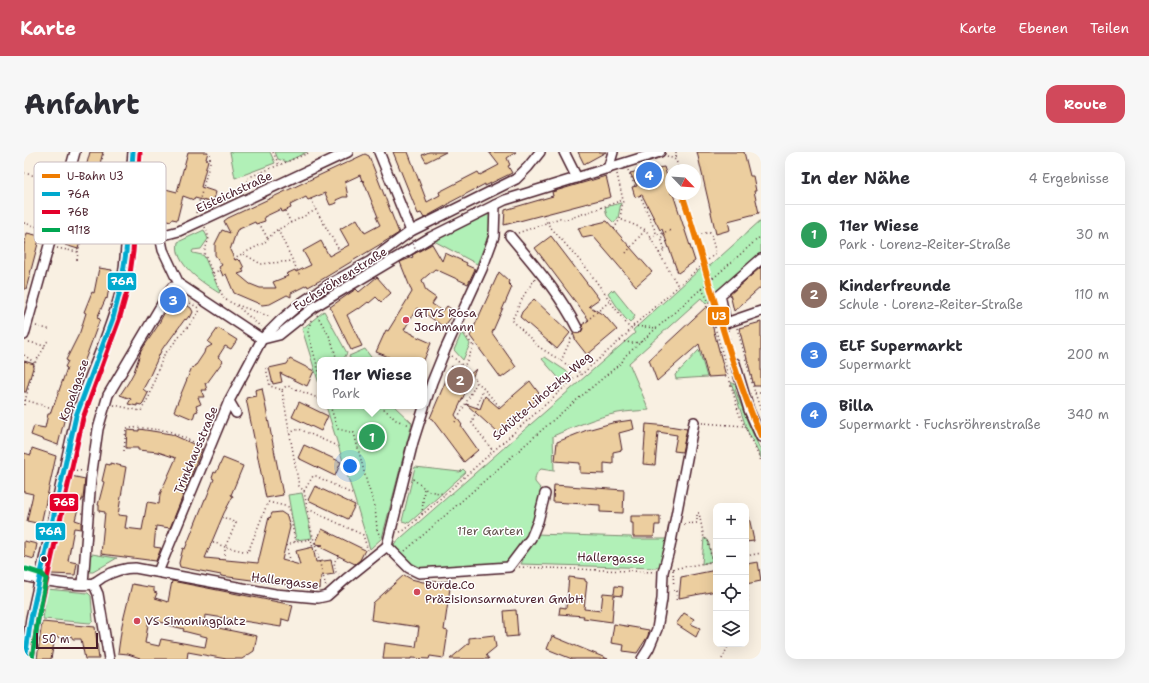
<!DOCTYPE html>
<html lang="de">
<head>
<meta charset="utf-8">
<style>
  body { margin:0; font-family:"Shantell Sans",sans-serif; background:#f7f7f7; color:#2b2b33 }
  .controls { position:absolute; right:12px; bottom:12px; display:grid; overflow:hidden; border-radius:8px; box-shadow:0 4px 16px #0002 }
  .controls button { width:36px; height:36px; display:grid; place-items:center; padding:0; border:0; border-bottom:1px solid #e1e1e2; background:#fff; color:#2b2b33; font:20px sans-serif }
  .compass { position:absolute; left:641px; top:12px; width:36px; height:36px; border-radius:50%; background:#fff; box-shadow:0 4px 16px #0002; rotate:115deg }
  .scale { position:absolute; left:12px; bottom:10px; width:62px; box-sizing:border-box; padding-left:4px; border:2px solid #4a1f2b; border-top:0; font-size:11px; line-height:14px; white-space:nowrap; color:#4a1f2b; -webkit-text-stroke:3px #fff; paint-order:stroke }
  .you { position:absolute; left:326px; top:314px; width:14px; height:14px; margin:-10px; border:3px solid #fff; border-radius:50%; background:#1a73e8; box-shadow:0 0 0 6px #1a73e833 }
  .badge { display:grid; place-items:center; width:26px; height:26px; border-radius:50%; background:#d1495b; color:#fff; font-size:13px; font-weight:700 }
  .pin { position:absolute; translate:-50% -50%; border:2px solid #fff; box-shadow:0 1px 4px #0006 }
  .popup { position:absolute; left:293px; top:205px; width:110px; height:52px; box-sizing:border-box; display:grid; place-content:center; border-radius:8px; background:#fff; filter:drop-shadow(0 1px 3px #0005); font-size:13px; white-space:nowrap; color:#7c7c81 }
  .popup b { font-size:15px; color:#2b2b33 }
  .popup::after { content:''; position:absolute; left:50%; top:100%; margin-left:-8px; border:8px solid transparent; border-top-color:#fff }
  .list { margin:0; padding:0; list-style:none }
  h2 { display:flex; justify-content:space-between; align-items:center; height:52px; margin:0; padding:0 16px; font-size:17px }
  h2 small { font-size:13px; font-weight:400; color:#7c7c81 }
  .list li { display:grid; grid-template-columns:26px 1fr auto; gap:12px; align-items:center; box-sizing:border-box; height:60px; padding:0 16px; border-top:1px solid #e1e1e2 }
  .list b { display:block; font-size:15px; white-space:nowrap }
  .list p { margin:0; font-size:13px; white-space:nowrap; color:#7c7c81 }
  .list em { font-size:13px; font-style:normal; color:#7c7c81 }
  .icon { flex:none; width:22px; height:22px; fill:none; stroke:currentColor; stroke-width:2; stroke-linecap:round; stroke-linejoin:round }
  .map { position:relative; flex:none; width:737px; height:507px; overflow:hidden; border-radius:12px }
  header { display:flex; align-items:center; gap:24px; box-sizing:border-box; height:56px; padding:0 20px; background:#d1495b; color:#fff }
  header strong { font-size:19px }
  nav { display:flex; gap:22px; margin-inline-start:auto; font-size:14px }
  .intro { display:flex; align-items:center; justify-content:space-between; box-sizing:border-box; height:96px; padding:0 24px }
  h1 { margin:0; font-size:28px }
  .button { padding:10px 18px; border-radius:12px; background:#d1495b; color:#fff; font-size:14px; font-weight:700 }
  main { display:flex; gap:24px; padding:0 24px }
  aside { flex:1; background:#fff; border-radius:12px; box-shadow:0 4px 16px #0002 }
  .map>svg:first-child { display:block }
</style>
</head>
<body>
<header>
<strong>Karte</strong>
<nav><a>Karte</a><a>Ebenen</a><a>Teilen</a></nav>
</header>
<div class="intro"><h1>Anfahrt</h1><a class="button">Route</a></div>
<main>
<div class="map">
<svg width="737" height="507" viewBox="0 0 737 507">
  <rect width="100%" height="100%" fill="#f9f0e2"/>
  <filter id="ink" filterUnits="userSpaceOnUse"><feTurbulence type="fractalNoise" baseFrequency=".025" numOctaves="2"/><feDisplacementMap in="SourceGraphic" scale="8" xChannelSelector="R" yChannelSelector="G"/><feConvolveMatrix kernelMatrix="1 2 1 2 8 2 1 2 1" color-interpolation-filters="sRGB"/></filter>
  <g filter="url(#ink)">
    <!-- green -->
    <g fill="#b1f0b7" stroke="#7e8871">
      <path d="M 206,0 L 246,0 L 251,11 L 211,26 Z"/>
      <path d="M 251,0 L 283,0 L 262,10 L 254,7 Z"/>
      <path d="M 597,51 L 594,66 L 590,71 L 583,64 L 581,55 Z"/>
      <path d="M 465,62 C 470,74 458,100 453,112 L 410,89 Z"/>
      <path d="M 737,68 L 737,103 L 682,152 L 677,146 L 605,211 L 625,258 C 615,259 604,259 594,261 C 572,265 550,275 529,284 L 530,319 L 517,317 C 512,321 511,324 511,330 L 521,342 L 514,369 L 485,415 L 395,421 L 380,407 L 370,392 L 611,181 L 609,178 L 675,118 L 687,113 Z"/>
      <path d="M 180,78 L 184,87 L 177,97 L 169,98 L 168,100 L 169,101 L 178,103 L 180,104 L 196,140 L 195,141 C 179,131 149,112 154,90 Z"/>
      <path d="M 587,138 L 589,140 L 590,138 L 611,164 L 606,171 L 600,165 L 584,141 Z"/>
      <path d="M 300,159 L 323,201 L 319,208 L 296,208 L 296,235 L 278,177 Z"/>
      <path d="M 438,180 L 446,192 L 439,208 L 430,198 Z"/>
      <path d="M 341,197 L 349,208 L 327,208 L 325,204 Z"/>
      <path d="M 675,198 L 683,225 L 652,227 L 651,223 C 660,215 667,206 675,198 Z"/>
      <path d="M 521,205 L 545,221 L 547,224 L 539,231 L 518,207 Z"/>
      <path d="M 707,230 L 713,234 L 714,236 L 711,237 L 724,271 L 737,299 L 737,306 L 723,278 Z"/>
      <path d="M 302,254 L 370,254 L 388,271 L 358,386 L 346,397 Z"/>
      <path d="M 391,315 L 436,320 L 439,317 L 442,320 L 385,371 L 378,369 Z"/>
      <path d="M 278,341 L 288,386 L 272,388 L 264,343 Z"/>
      <path d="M 511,382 L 607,385 L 608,387 L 646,387 L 637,413 L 632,416 L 497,412 Z"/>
      <path d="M 680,386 L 684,388 L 688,409 L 678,412 Z"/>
      <path d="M 68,402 L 92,406 L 93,406 L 69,420 L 64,420 L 66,404 Z"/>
      <path d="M 23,437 L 64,441 L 67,444 L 69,469 L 66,471 L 19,467 Z"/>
    </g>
    <!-- building -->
    <g fill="#ecce9f" stroke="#4a1f2b" fill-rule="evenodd">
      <path d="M 66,0 L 79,0 L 54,97 L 41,93 Z"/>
      <path d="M 164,0 L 184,0 L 182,7 L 184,8 L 177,35 L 192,40 L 189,51 L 171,46 L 170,48 L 159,44 L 153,68 L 148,67 L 147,69 L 130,65 L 132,59 L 127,57 L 134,35 L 153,40 Z"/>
      <path d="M 369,0 L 384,0 L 403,50 L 416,43 L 415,40 L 454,20 L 456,23 L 475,13 L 465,0 L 492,0 L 483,6 L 486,13 L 484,14 L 488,21 L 461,34 L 461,32 L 425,51 L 425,52 L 400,66 L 397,61 L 394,62 Z"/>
      <path d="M 405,0 L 422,0 L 402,10 L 398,3 Z"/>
      <path d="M 554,0 L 582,0 L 560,12 Z"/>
      <path d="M 673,0 L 720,0 L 726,24 L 729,24 L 732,39 L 730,39 L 735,61 L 704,69 L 706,78 L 692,82 Z"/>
      <path d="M 341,2 L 345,4 L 375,81 L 297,128 L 284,135 L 283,133 L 267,141 L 267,145 L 263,143 L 246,152 L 238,153 L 210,141 L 202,122 L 199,124 L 195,115 L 198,113 L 191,103 L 191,92 L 198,78 L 206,81 L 200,69 L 204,66 ZM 336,23 L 338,29 L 339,28 L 354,65 L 352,65 L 356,73 L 341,81 L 333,67 L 316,77 L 325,93 L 305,104 L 297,89 L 279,99 L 287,113 L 272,120 L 271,118 L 262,122 L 264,124 L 249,130 L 252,136 L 236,136 L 226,132 L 214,122 L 220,120 L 218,117 L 220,116 L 216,108 L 215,109 L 213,107 L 211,108 L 206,98 L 213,78 L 231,70 L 232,72 L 241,69 L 240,65 L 257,57 L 258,60 L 267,56 L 266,53 L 282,45 L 284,48 L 301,41 L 306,53 L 313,51 L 312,48 L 319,45 L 324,45 L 321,30 Z"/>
      <path d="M 640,15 L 647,36 L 647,42 L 649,42 L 671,109 L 654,121 L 638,77 L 636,78 L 618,43 L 611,45 L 608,35 L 613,34 L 606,21 L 620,18 Z"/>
      <path d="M 582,24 L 587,45 L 480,73 L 481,58 L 529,44 L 528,40 Z"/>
      <path d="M 583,69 L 628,120 L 612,134 L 569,84 L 559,86 L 554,76 Z"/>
      <path d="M 3,81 L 16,84 L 2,137 L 0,137 L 0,93 Z"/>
      <path d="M 527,84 L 575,147 L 565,154 L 581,164 L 593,178 L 563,203 L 552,189 L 549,181 L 556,181 L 559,177 L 558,173 L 565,168 L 511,96 Z"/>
      <path d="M 408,92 L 418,109 L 421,101 L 443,111 L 442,113 L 451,117 L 444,132 L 411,117 L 398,128 L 402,139 L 412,146 L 408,152 L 419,159 L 423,154 L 431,160 L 420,175 L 393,156 L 380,178 L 389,182 L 389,183 L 407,191 L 400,208 L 368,208 L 364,206 L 365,205 L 352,200 L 362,178 L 364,179 L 388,140 L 376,110 L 389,105 L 388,103 Z"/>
      <path d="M 737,115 L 737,135 L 710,159 L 706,142 Z"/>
      <path d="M 75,116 L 88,118 L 83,147 L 82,146 L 73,166 L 76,167 L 43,257 L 34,293 L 7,283 L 10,274 L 21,276 L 24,262 L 26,262 L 29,253 L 30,253 L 43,216 L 41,215 L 44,209 L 42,208 L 56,180 L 62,161 L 60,160 L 68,140 L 70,141 Z"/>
      <path d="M 475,120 L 485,129 L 484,131 L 488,135 L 468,181 L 492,215 L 477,226 L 446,184 Z"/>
      <path d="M 353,125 L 367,141 L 357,150 L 352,145 L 345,151 L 344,150 L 335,157 L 334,156 L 323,163 L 338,194 L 327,198 L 306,155 L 332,137 L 335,140 Z"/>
      <path d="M 149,144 L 167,156 L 169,160 L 166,166 L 165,164 L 162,168 L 161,167 L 142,193 L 141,193 L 137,199 L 123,230 L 119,237 L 124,241 L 119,251 L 117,253 L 113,252 L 113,254 L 104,252 L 107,247 L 96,243 L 104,231 L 110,220 L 117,199 L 133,175 Z"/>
      <path d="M 510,147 L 546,181 L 533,197 L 496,165 L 498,160 Z"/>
      <path d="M 683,154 L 702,224 L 684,225 L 675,192 L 633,229 L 625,208 Z"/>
      <path d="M 737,170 L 737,234 L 730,234 L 715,176 Z"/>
      <path d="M 194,176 L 213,188 L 207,197 L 201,194 L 194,205 L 199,209 L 183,231 L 181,231 L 183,238 L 177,238 L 180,245 L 174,245 L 177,252 L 172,254 L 174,259 L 171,260 L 169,267 L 150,259 L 168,215 L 169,216 L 171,213 L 172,213 L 180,201 L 181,197 L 188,193 L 184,190 Z"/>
      <path d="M 266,207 L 290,219 L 283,234 L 256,221 L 258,230 L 249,232 L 245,216 L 263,212 Z"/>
      <path d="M 0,209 L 10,212 L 2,240 L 0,240 Z"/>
      <path d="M 428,214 L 442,226 L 452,217 L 431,263 L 438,273 L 437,274 L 454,298 L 440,310 L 408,267 L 406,266 Z"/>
      <path d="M 506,229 L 517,244 L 474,281 L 442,252 L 456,257 L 461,244 L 475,256 Z"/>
      <path d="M 238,236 L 259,343 L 242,346 L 222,246 L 232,244 L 231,238 Z"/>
      <path d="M 275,250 L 304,264 L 297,279 L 268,265 Z"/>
      <path d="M 608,268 L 610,277 L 595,281 L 598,298 L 589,300 L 589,312 L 580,311 L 580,322 L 556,321 L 556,311 L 531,309 L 533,290 L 563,278 L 588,271 Z"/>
      <path d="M 622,272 L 645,274 L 663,277 L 658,300 L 650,299 L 653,283 L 634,280 L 631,313 L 619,312 Z"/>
      <path d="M 115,277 L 147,282 L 178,296 L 146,376 L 132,374 L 130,395 L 137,396 L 132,409 L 77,402 L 81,360 L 75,359 L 75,353 L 74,353 L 80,330 L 78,329 L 82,312 L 86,313 L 86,311 L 102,315 L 94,363 L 103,364 L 101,376 L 118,378 L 123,351 L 124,350 L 135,352 L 136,342 L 152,306 L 134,300 L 114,298 L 114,296 L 102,296 L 103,278 L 115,279 Z"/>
      <path d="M 280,293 L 317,310 L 311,324 L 274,306 Z"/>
      <path d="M 8,296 L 32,304 L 17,372 L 3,369 L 9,342 L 0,340 L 0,301 L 7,303 Z"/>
      <path d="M 199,306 L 219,314 L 207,343 L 209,344 L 200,361 L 181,406 L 234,411 L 245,365 L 246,366 L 248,361 L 257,360 L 263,364 L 266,375 L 258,408 L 276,413 L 272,399 L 289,395 L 292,410 L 307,408 L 310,422 L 297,424 L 296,437 L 197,424 L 197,423 L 156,415 L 155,411 L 159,396 L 161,397 L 181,347 L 182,347 L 190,327 L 188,326 L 190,320 L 192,321 Z"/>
      <path d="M 47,324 L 61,327 L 59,347 L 58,347 L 58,349 L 56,349 L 51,368 L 57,370 L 57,377 L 50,376 L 44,409 L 53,411 L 51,423 L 27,422 L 26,418 Z"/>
      <path d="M 530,333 L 600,338 L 599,361 L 576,360 L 576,353 L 529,350 Z"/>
      <path d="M 291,334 L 331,353 L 324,367 L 284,348 Z"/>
      <path d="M 607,364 L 636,364 L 636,373 L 631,373 L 630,385 L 609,385 L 609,371 L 607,371 Z"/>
      <path d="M 722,365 L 725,365 L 730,389 L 722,390 Z"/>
      <path d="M 298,377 L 341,398 L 336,408 L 331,412 L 294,394 L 299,393 L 291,392 Z"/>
      <path d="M 0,389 L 13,392 L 10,407 L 0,404 Z"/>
      <path d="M 734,410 L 737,429 L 722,432 L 722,412 Z"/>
      <path d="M 692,418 L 692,439 L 655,446 L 657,425 Z"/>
      <path d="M 380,423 L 387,427 L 399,430 L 427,429 L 420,478 L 424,479 L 420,506 L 406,504 L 405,507 L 387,506 L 387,507 L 359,507 L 361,491 L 392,495 L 395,475 L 347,468 L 349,451 Z"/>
      <path d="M 545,425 L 561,427 L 561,429 L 563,430 L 560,457 L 577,459 L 579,441 L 590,442 L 591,434 L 599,435 L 598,444 L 590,443 L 588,470 L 559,466 L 560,464 L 535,462 L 536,455 L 542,456 Z"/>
      <path d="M 148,429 L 269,453 L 265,469 L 258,467 L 257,475 L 181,463 L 180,473 L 233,484 L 230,499 L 218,507 L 202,507 L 164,500 L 163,507 L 116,507 L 116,506 L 104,502 L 94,501 L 98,473 L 108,432 L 130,436 L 130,440 L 133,441 L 131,446 L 144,450 ZM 125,467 L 140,471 L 140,472 L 160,477 L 159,479 L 183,485 L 181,495 L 137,487 L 135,494 L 121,491 Z"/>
      <path d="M 492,458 L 494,484 L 482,485 L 480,459 Z"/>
      <path d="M 660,461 L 670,467 L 667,472 L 676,476 L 672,485 L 652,472 Z"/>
      <path d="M 18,470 L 71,475 L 75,507 L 61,507 L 57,487 L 49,487 L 47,484 L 40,484 L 38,486 L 31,485 L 27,507 L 13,507 Z"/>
      <path d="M 590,472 L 625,478 L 624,484 L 613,501 L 599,499 L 600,493 L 587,491 Z"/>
      <path d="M 470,483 L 472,495 L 462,503 L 465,507 L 426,507 L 445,491 L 445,486 Z"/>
      <path d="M 528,484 L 584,507 L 548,507 L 523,497 Z"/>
    </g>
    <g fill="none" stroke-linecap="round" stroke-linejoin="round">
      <defs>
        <g id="minor">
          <path d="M 355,0 L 387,79"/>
          <path d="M 540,0 L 553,26"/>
          <path d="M 584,17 L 589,0"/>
          <path d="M 102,84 L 136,84 L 155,79 L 324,0"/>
          <path d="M 136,84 L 139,98 L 155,132 L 238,187"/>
          <path d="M 486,84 C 510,113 536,142 553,176"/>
          <path d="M 737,107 L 696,143 L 702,171 L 737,159"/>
          <path d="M 0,183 L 51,0"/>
          <path d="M 239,187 L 255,183 L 290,155 L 407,85 L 481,48 L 636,0"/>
          <path d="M 711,211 L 725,258 L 737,285"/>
          <path d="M 205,249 L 212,261"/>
          <path d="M 363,394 L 389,290 L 408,230 L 421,198 L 458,117 L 468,90 L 470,84 L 471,53"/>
          <path d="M 134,420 L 205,249 L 238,187 L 257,168 L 277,151 L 304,133 L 345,110 L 387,79 L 492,27 L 504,15 L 516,0"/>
          <path d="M 0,424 C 14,428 55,435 68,432 C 72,430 76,427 79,425 C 90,419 99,416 111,416 L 251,442 L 294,446 L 303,444 L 322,427 L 363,394 L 385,416 L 395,421 L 485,415 L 507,386 L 514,369 L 521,342"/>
          <path d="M 69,431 L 74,442 L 85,507"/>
          <path d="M 59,432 L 67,326 L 74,277 L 84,243 L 148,135"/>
          <path d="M 1,507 L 7,466 L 52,264 C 64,226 82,190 93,152 C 100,129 101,106 103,82 C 104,55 107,27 109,0"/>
          <path d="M 618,507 L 625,496 L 633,477 L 638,447 L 639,420 L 646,395 L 670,270"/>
        </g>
      </defs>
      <!-- minor casing -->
      <use href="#minor" stroke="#4a1f2b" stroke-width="12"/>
      <!-- path -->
      <g stroke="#4a1f2b" stroke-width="1.5" stroke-dasharray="1 3" stroke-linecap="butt">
        <path d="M 249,0 L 255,13"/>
        <path d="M 652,0 L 652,8"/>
        <path d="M 0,3 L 1,0"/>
        <path d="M 643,4 L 652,8 L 655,18"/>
        <path d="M 76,18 L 96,22"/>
        <path d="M 604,18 L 611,34"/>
        <path d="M 0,21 L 35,30"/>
        <path d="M 593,22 L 599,48 L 596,67 L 622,78 L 654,134"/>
        <path d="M 224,37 L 223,26 L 287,0"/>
        <path d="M 616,43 L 633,83"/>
        <path d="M 287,47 L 292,58"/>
        <path d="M 261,59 L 267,71"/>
        <path d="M 172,61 L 186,10 L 186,0"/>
        <path d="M 520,62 L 523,71 L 564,118 L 606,177"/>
        <path d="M 0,71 L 21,77"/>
        <path d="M 235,71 L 244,87"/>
        <path d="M 181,75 L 185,86 L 180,101 L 200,147 L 212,153 L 237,175"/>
        <path d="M 590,77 L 596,67"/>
        <path d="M 254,78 L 276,124"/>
        <path d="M 494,81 L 536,66 L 541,68 L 599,48"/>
        <path d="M 626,85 L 647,78"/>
        <path d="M 33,96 L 54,100"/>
        <path d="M 602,101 L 621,78"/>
        <path d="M 635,101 L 641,98 L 637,86 L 639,84 L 639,81"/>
        <path d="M 220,102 L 237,112 L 269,109"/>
        <path d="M 53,108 L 54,100 L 80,0"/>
        <path d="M 211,108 L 212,105 L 240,91 L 251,79 L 292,58 L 315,98"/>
        <path d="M 679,112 L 689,126"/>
        <path d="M 189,121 L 196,118"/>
        <path d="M 689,126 L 688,132 L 690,138"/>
        <path d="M 511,127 L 500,143 L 488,168 L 515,195 L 558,222"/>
        <path d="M 677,137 C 686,147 688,162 691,175 L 694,174"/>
        <path d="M 153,142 L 156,145 L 176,157"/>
        <path d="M 213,153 L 247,165"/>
        <path d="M 293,163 L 307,187 L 313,208"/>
        <path d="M 287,168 L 284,180 L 296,224"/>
        <path d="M 560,171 L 586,149"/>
        <path d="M 12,174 L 27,178"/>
        <path d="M 609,174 L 633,176"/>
        <path d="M 691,175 L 715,262 L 737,309"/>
        <path d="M 713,176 L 731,241 L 737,259"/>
        <path d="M 704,178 L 709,204"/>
        <path d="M 439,179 L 449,194"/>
        <path d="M 596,189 L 608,191 L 618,190"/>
        <path d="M 5,190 L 21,194"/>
        <path d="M 0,203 L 11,211"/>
        <path d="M 428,204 L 440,215 L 477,256"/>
        <path d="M 537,209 L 549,182"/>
        <path d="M 242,216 L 246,234 L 258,238 L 275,334 L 280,339 L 286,373 L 302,435"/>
        <path d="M 438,224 L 440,215 L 451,191"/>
        <path d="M 459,236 L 448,271 L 469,299"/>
        <path d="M 258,238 L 261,235 L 264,234 L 296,247"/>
        <path d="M 731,241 L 737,241"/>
        <path d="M 1,248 L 28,256"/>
        <path d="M 0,253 L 11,211 L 20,196 L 22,190 L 25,189"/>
        <path d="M 90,253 L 117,259 L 126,243 L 132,223 L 140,203 L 166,172 L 177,157"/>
        <path d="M 306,254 L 314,277 L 330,281 L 343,331 L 351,355 L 353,377 L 356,385"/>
        <path d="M 357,254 L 372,268 L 386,273"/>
        <path d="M 431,270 L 435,264 L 453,230"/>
        <path d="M 678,271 L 720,274"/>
        <path d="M 265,281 L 275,277 L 313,294"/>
        <path d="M 100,299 L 102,276 L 111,276 L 112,275 L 145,279 L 178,294"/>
        <path d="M 48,318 L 60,319"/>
        <path d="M 389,327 L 404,339 L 421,342"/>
        <path d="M 280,339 L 289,324 L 292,324 L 328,342"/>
        <path d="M 284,357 L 339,383 L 344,399"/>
        <path d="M 398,362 L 400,336"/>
        <path d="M 201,366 L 212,371 L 201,395 L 224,400 L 244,350 L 265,355 L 271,390"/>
        <path d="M 660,372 L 673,371 L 673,361 L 675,361 L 680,386 L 684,388 L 688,409"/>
        <path d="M 376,380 L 381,378 L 552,225 L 558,222 L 603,182 L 609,174 L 692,101 L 686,80 L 670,84 L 660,42"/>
        <path d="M 189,390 L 201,395 L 201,408"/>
        <path d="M 381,399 L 536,262 L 598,210 L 601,204 L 737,84"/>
        <path d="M 722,404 L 737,401"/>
        <path d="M 314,405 L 310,410 L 312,420 L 315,422"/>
        <path d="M 265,410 L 263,393 L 271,390 L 287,387 L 289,396"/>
        <path d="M 495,415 L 632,420"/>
        <path d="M 649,417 L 692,409"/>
        <path d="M 649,418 L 650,439 L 653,439 L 652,450"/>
        <path d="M 722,457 L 724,447 L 723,440"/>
        <path d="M 698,507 L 705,492"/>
      </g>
      <!-- minor -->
      <use href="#minor" stroke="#fff" stroke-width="9"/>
      <!-- path-bridge -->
      <path stroke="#4a1f2b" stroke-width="1.5" stroke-dasharray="1 3" stroke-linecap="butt" d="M 388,88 L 392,100"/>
      <defs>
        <path id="bus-1" d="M 1,507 L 7,466 L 52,264 L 89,166 L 97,135 L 102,100 L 109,0"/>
        <path id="bus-2" d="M 8,507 L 14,467 L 59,266 L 95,168 L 104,136 L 109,100 L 116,1"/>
        <path id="bus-3" d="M 2,417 L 18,422 L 22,427 L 14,467 L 8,507"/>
      </defs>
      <!-- bus-1 casing -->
      <use href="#bus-1" stroke="#fff" stroke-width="8"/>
      <!-- bus-2 casing -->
      <use href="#bus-2" stroke="#fff" stroke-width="8"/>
      <!-- bus-3 casing -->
      <use href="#bus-3" stroke="#fff" stroke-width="8"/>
      <!-- bus-1 -->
      <use href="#bus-1" stroke="#00a9ce" stroke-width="5"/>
      <!-- bus-2 -->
      <use href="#bus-2" stroke="#e4002b" stroke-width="5"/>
      <!-- bus-3 -->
      <use href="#bus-3" stroke="#00a651" stroke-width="5"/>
      <defs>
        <path id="metro-1" d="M 658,42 C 685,123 703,206 737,284"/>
      </defs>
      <!-- metro-1 casing -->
      <use href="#metro-1" stroke="#fff" stroke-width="9"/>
      <!-- metro-1 -->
      <use href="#metro-1" stroke="#ef7c00" stroke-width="6"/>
    </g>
  </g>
  <!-- markers -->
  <g fill="#d1495b" stroke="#fff" stroke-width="1.5">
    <circle cx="382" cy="168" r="4"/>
    <circle cx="393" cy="440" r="4"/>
    <circle cx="113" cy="469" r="4"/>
  </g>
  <circle fill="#4a1f2b" stroke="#fff" stroke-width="1.5" cx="20" cy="407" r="3.5"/>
  <g text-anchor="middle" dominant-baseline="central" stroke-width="3" stroke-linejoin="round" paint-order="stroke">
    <!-- street labels -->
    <g font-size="12" fill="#4a1f2b" stroke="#fff">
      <text transform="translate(210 40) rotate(-25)">Eisteichstraße</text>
      <text transform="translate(316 127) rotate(-32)">Fuchsröhrenstraße</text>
      <text transform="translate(50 238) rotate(-70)">Kopalgasse</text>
      <text transform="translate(518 244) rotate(-41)">Schütte-Lihotzky-Weg</text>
      <text transform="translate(172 298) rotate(-67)">Trinkhausstraße</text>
      <text transform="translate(587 406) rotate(2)">Hallergasse</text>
      <text transform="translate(261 429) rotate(7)">Hallergasse</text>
    </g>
    <!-- poi labels -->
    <g font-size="12" fill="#4a1f2b" stroke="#fff" text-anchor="start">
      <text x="390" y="161">GTVS Rosa<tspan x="390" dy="14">Jochmann</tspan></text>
      <text x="401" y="433">Burde.Co<tspan x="401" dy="14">Präzisionsarmaturen GmbH</tspan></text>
      <text x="121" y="469">VS Simoningplatz</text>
    </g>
    <!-- park labels -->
    <g font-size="12" fill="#64534e" stroke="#fff">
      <text x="466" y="379">11er Garten</text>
    </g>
  </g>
  <!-- legend -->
  <rect x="10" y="10" width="132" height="82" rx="6" fill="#fff" stroke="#c9bcbf" stroke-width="1"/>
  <rect x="18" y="22" width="18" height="4" fill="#ef7c00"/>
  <rect x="18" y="40" width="18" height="4" fill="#00a9ce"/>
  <rect x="18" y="58" width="18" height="4" fill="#e4002b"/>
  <rect x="18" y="76" width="18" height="4" fill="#00a651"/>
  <g font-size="11" fill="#4a1f2b">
    <text x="43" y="28">U-Bahn U3</text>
    <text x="43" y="46">76A</text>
    <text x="43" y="64">76B</text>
    <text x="43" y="82">9118</text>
  </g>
  <g stroke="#fff" stroke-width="1.5">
    <rect x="83" y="120" width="30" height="19" rx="4" fill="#00a9ce"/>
    <rect x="683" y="154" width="23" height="20" rx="4" fill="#ef7c00"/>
    <rect x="25" y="341" width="30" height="19" rx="4" fill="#e4002b"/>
    <rect x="11" y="370" width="31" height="19" rx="4" fill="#00a9ce"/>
  </g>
  <g font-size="11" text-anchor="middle" font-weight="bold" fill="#fff">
    <text x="98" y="133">76A</text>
    <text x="695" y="168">U3</text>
    <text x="40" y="354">76B</text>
    <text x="26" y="383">76A</text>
  </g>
</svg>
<div class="controls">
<button>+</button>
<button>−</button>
<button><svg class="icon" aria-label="locate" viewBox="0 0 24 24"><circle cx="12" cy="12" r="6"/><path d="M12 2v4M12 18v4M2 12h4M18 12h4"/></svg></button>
<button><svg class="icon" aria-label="layers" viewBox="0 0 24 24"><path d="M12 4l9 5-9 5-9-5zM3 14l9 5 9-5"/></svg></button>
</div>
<svg class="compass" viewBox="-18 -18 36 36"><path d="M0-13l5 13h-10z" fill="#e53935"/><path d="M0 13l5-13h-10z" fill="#7c7c81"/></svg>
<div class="scale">50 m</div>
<div class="you"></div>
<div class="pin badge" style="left:348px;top:285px;background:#2e9e5b">1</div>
<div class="popup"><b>11er Wiese</b>Park</div>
<div class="pin badge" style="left:436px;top:228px;background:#8d6e63">2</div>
<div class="pin badge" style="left:149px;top:148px;background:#3f7fe0">3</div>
<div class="pin badge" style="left:625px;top:23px;background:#3f7fe0">4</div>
</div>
<aside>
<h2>In der Nähe<small>4 Ergebnisse</small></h2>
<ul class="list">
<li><span class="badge" style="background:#2e9e5b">1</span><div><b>11er Wiese</b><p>Park · Lorenz-Reiter-Straße</p></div><em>30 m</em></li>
<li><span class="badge" style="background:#8d6e63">2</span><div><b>Kinderfreunde</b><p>Schule · Lorenz-Reiter-Straße</p></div><em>110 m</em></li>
<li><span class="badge" style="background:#3f7fe0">3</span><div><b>ELF Supermarkt</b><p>Supermarkt</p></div><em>200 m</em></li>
<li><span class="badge" style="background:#3f7fe0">4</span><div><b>Billa</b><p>Supermarkt · Fuchsröhrenstraße</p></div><em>340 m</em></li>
</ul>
</aside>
</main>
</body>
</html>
